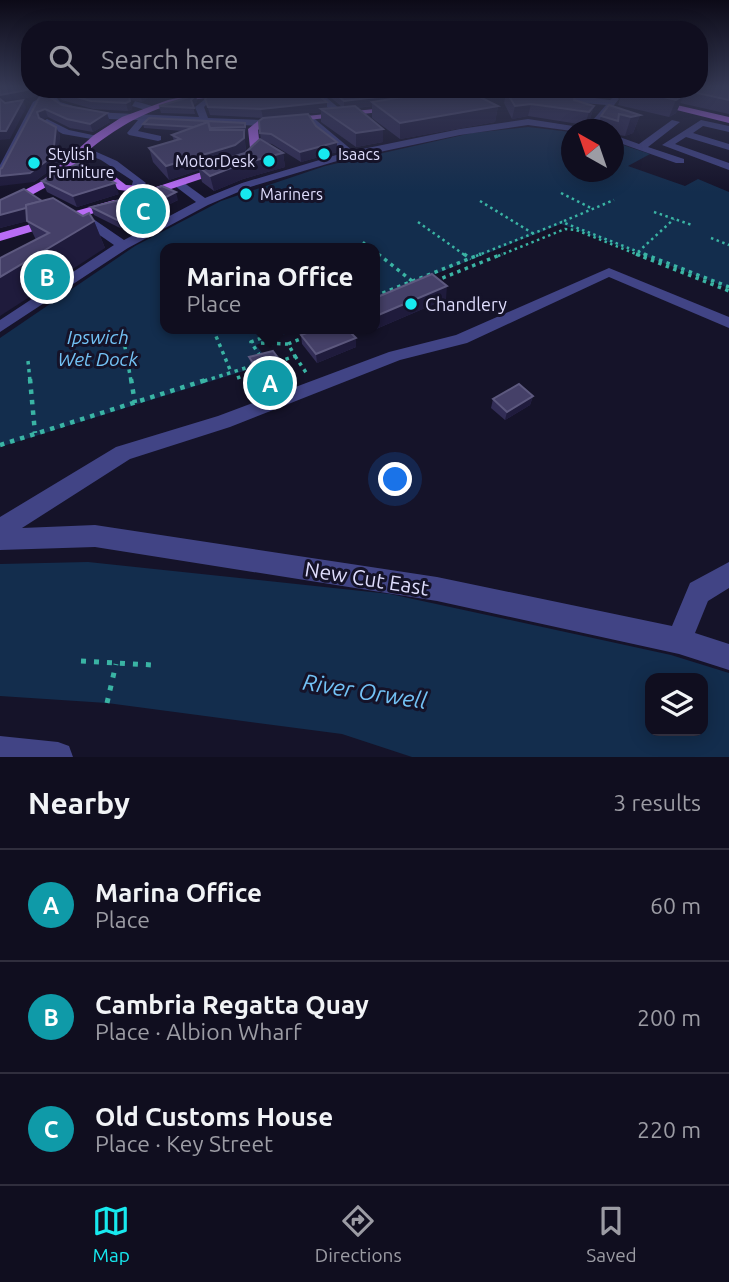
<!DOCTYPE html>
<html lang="en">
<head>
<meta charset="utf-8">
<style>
  body { margin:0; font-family:Ubuntu,sans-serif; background:#1e1c2c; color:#f1f3f6 }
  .controls { position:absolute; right:21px; bottom:21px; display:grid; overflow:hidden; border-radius:14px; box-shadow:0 4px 18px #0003 }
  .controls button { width:63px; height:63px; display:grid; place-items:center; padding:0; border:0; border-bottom:2px solid #302e3d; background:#100e1f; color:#f1f3f6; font:35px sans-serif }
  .compass { position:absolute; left:561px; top:119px; width:63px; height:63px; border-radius:50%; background:#100e1f; box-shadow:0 4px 18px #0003; rotate:320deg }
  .you { position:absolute; left:396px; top:480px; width:24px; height:24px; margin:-18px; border:5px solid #fff; border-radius:50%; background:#1a73e8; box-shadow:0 0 0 10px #1a73e833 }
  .badge { display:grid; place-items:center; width:46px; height:46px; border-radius:50%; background:#17e9ef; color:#fff; font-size:23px; font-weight:700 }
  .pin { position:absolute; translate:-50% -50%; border:4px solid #fff; box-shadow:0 2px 7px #0006 }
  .popup { position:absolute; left:160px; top:243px; width:220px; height:91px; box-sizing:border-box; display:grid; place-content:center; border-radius:14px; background:#100e1f; filter:drop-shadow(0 2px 5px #0005); font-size:23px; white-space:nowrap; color:#9c9ca4 }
  .popup b { font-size:26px; color:#f1f3f6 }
  .popup::after { content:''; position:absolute; left:50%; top:100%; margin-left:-14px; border:14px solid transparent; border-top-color:#100e1f }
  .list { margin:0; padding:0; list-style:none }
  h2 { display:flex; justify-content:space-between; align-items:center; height:91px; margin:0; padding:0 28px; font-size:30px }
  h2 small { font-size:23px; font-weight:400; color:#9c9ca4 }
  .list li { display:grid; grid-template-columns:46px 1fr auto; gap:21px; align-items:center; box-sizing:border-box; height:112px; padding:0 28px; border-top:2px solid #302e3d }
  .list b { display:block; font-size:26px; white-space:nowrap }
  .list p { margin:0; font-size:23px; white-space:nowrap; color:#9c9ca4 }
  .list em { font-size:23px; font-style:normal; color:#9c9ca4 }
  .icon { flex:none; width:38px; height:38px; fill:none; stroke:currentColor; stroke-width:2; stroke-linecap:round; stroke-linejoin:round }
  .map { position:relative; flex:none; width:729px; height:757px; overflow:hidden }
  .search { position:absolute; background:#100e1f; box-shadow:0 4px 18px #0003; left:21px; right:21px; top:21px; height:77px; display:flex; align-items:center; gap:18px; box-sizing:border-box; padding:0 24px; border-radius:28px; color:#9c9ca4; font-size:26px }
  .sheet { height:427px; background:#100e1f }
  nav { display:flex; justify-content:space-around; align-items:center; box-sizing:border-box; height:98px; border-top:2px solid #302e3d; background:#100e1f; font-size:19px; color:#9c9ca4 }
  nav a { display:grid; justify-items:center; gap:4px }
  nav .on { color:#17e9ef }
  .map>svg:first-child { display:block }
</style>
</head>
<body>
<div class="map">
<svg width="729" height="757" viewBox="0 0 729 757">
  <rect width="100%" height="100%" fill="#151329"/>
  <!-- water -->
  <g fill="#132d4d" fill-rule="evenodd">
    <path d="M 528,127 L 571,132 L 572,172 L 614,172 L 614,142 L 650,154 L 628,166 L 685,186 L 698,179 L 729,192 L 729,288 L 561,224 L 375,298 L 375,248 L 165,248 L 165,329 L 298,329 L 256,345 L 270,363 L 0,447 L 0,338 L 135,246 L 221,201 L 325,166 L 472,133 Z"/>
    <path d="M 88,562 L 390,594 L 671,655 L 729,673 L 729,757 L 412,757 L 342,734 L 107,703 L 0,696 L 0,564 ZM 650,678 L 703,678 L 703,731 L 650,731 Z"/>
  </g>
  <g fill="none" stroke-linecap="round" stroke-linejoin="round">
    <!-- path-far3 -->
    <g stroke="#3ab4a4" stroke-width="2.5" stroke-dasharray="2.5 3.5" stroke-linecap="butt">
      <path d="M 561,193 L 593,209"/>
      <path d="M 480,201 L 534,234"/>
      <path d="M 654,212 L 692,225"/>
      <path d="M 564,221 L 614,200"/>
      <path d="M 418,222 L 466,256"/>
      <path d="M 711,238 L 729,245"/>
      <path d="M 363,242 L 370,248"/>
      <path d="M 375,252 L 380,256"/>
      <path d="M 638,252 L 674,219"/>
      <path d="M 476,256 L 562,222 L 649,256"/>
      <path d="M 498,256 L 565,229 L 576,230 L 641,256"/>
    </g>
    <!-- path-far2 -->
    <g stroke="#3ab4a4" stroke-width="3.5" stroke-dasharray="3.5 4.5" stroke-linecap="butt">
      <path d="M 378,254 L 412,281"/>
      <path d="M 464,254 L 471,259"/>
      <path d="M 636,254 L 729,291"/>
      <path d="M 644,254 L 729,287"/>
      <path d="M 435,281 L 502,254"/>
      <path d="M 375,296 L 481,254"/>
      <path d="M 213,329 L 231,372"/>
      <path d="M 290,329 L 294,329"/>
      <path d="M 122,330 L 131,381"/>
      <path d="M 261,343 L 288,344"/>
      <path d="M 260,356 L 251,342 L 285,329"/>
      <path d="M 295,356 L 307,374"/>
      <path d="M 28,361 L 30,381"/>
      <path d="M 278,362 L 295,356 L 288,344 L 303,338"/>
      <path d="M 237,378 L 254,372"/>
      <path d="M 204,381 L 255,365"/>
    </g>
    <!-- path-far1 -->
    <g stroke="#3ab4a4" stroke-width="4.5" stroke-dasharray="4.5 6" stroke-linecap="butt">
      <path d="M 30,379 L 35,433"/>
      <path d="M 131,379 L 135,403"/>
      <path d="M 0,445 L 209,379"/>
    </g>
    <!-- path -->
    <g stroke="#3ab4a4" stroke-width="5" stroke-dasharray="5 8" stroke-linecap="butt">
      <path d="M 81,661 L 153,665"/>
      <path d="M 107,703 L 116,664"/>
    </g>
    <!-- minor -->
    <g fill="#414485" fill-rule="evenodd">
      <path d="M 42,89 L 50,89 L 60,102 L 93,112 L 199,117 L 195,107 L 209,96 L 213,98 L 204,107 L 208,118 L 261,120 L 266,123 L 261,126 L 147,120 L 138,131 L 161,136 L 161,140 L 158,141 L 129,135 L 127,133 L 138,120 C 114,119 64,120 49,99 L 40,104 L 5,175 L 0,178 L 0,165 L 33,102 L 46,94 Z"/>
      <path d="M 194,89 L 170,94 L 166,92 Z"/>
      <path d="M 315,93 L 321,93 L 346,114 L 346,118 L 340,118 L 315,97 Z"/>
      <path d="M 548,96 L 579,96 L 610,100 L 615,96 L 619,99 L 594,130 L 572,131 L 528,125 L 460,135 L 337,161 L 250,187 L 208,205 L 128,248 L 0,332 L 0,320 L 114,245 L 75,218 L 75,212 L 83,212 L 124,240 L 196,202 L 175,186 L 175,182 L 183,182 L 205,198 L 242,183 L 343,153 L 318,134 L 306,118 L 310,115 L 353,151 L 460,129 L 528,119 L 586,128 L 606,105 L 551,100 Z"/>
      <path d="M 135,101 L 152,106 L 153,108 L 149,111 L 132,106 Z"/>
      <path d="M 47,119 L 69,130 L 102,137 L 97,140 L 63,134 L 44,124 L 42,122 Z"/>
      <path d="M 672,120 L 680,122 L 648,147 L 684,159 L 684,163 L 676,163 L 614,141 L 614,135 L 639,144 Z"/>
      <path d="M 701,120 L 729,126 L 729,132 L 703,126 L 693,133 L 729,144 L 729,150 L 686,137 L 675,144 L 729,163 L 729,170 L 662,145 Z"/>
      <path d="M 83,146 L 117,161 L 146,183 L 138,192 L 130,192 L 133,181 L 101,160 L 79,151 L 78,149 Z"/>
      <path d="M 609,268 L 729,317 L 729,328 L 609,277 L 467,343 L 400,360 L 230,427 L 130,459 L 22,528 L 95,525 L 437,577 L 672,626 L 690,583 L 729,562 L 729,588 L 708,601 L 695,633 L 729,644 L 729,670 L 679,654 L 437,601 L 95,547 L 0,550 L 0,517 L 116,447 L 218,416 L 389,352 L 456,335 Z"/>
      <path d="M 0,736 L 58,742 L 69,746 L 73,757 L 0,757 Z"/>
    </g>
    <!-- major -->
    <g fill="#b86cf5" fill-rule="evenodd">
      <path d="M 220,89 L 237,89 C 218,99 193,98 173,104 C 133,116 104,136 74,163 L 105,169 L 126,185 L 156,187 L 244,158 L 250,148 L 248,129 L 258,121 L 394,107 L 398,110 L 263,125 L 258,130 L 260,148 L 252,162 L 144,198 L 138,195 L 140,192 L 119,190 L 98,174 L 69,168 L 50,185 L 0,212 L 0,203 L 42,181 L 94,135 L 122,117 L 168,100 Z"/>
      <path d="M 495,89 L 514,89 L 453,102 L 449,99 Z"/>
      <path d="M 592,89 L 607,89 L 729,117 L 729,123 Z"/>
      <path d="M 114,200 L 118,202 L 118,206 L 0,241 L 0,233 Z"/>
    </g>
  </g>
  <!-- wall -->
  <g fill="#322d56" fill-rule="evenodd">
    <path d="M 729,86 L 729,114 L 680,103 L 676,113 L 669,117 L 618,105 L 623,90 L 620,89 L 699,89 Z"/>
    <path d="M 52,89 L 161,89 L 142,102 L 130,100 L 132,109 L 128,111 L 93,109 L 62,100 Z"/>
    <path d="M 250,89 L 393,89 L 402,97 L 415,95 L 393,89 L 484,89 L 468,92 L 498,106 L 495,122 L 400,139 L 372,118 L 372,106 L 357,108 L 383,129 L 383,142 L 356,147 L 321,122 L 321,112 L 269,117 L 316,126 L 337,142 L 337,152 L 301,162 L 272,144 L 267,143 L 283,153 L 285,167 L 243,179 L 214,191 L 202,182 L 199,170 L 169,180 L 153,162 L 149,148 L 174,141 L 172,135 L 183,131 L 144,128 L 143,124 L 245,123 L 246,128 L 245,132 L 244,132 L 246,152 L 261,140 L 260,133 L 263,118 L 210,115 L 205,99 ZM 315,90 L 323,91 L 342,107 L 327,109 L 327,102 L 315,92 Z"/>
    <path d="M 507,89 L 611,89 L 609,97 L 576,94 L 574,100 L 594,106 L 590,119 L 585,125 L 528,116 L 512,119 L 504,103 Z"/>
    <path d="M 196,95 L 197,102 L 193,106 L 195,114 L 161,113 L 159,106 Z"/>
    <path d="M 39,98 L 110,122 L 93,132 L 70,128 L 48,117 L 42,119 L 60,135 L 57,165 L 34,182 L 2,168 Z"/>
    <path d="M 609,105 L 640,115 L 633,133 L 625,136 L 613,134 L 613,130 L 596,130 L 601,116 Z"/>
    <path d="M 42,181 L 119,194 L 77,207 L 47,192 Z"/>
    <path d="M 128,198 L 178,200 L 164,207 L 165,210 L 120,228 L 94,215 L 91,207 Z"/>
    <path d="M 0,200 L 42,201 L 94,221 L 105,248 L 36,240 L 27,221 L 0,228 Z"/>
    <path d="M 375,298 L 446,299 L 376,329 L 375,328 Z"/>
    <path d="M 301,335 L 356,338 L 356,347 L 317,363 L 302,344 Z"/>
    <path d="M 249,357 L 282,363 L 285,386 L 264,396 L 254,380 Z"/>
    <path d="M 533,396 L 530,405 L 505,420 L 491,408 L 493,399 Z"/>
  </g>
  <!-- shaded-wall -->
  <g fill="#1f1b3c">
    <path d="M 32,89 L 41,89 L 42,93 L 34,97 L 0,102 L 0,95 Z"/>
    <path d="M 147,89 L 161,89 L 142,102 L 140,94 Z"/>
    <path d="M 179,89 L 206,89 L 180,95 Z"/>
    <path d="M 425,89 L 484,89 L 424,98 Z"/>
    <path d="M 540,89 L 580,89 L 579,93 L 538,97 Z"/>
    <path d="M 128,92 L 132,109 L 128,111 L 126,103 Z"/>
    <path d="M 403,94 L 402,103 L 372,102 L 372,106 L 344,109 L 344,101 Z"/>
    <path d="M 196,95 L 197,102 L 192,106 L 191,100 Z"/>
    <path d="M 684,95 L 676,113 L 669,117 L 676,100 Z"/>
    <path d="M 23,100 L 26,108 L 10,139 L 0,140 L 0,131 Z"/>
    <path d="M 327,102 L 327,111 L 321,109 L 321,112 L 263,118 L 261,109 Z"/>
    <path d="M 531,104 L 528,116 L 512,119 L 515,106 Z"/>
    <path d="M 498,106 L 495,122 L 400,139 L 400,123 Z"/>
    <path d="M 594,106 L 590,119 L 585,125 L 589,112 Z"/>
    <path d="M 45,109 L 48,117 L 41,120 L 39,118 L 37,112 Z"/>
    <path d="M 107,113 L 110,122 L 93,132 L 90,124 Z"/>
    <path d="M 640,115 L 633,133 L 625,136 L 631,117 Z"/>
    <path d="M 56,127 L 60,135 L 57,165 L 34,182 L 0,186 L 0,176 Z"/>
    <path d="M 383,129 L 383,142 L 356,147 L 356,133 Z"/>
    <path d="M 244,130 L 246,152 L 238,159 L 199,167 L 199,170 L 169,180 L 166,166 Z"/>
    <path d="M 337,142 L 337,152 L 301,162 L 300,152 Z"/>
    <path d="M 283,153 L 285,167 L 243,179 L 214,191 L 210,176 L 241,164 Z"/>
    <path d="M 115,183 L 119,194 L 77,207 L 73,196 Z"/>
    <path d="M 176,192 L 178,200 L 164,207 L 165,210 L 120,228 L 117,220 Z"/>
    <path d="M 46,203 L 51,215 L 0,228 L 0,215 Z"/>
    <path d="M 94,221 L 105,248 L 0,316 L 0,277 Z"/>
    <path d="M 447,286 L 446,299 L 376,329 L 376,316 Z"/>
    <path d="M 356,338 L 356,347 L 317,363 L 316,354 Z"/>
    <path d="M 282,363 L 285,386 L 264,396 L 259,372 Z"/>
    <path d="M 533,396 L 530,405 L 505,420 L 507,412 Z"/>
  </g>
  <!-- building -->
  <g fill="#454068" stroke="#5d597f" stroke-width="2">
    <path d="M 0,86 L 30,86 L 30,89 L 32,89 L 0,95 Z"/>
    <path d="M 699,86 L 729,86 L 729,100 L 679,89 L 699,89 Z"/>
    <path d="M 56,89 L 147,89 L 140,94 L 128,92 L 130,101 L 126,103 L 91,101 L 59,92 Z"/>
    <path d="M 217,89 L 242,89 L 243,91 L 250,89 L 313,89 L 313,91 L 327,102 L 261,109 L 208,107 L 205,99 L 214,90 Z"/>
    <path d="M 330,89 L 393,89 L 403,94 L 344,101 Z"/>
    <path d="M 452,89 L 464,89 L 498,106 L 400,123 L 372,102 Z"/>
    <path d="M 507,89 L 542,89 L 576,92 L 574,100 L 594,106 L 589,112 L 531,104 L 515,106 L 506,91 Z"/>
    <path d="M 630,89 L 659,89 L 684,95 L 676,100 Z"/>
    <path d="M 45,94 L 62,105 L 107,113 L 90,124 L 67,119 L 45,109 L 37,112 L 39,118 L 56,127 L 53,156 L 30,173 L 0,176 L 0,169 L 2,168 L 39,98 Z"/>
    <path d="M 196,95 L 191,100 L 194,108 L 159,106 Z"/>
    <path d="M 0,99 L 5,103 L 23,100 L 6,131 L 0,131 Z"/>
    <path d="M 609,105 L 640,115 L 631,117 L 619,114 L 618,121 L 601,116 Z"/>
    <path d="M 355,106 L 383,129 L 356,133 L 321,109 Z"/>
    <path d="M 308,114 L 316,126 L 337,142 L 300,152 L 271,134 L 260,133 L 259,121 L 263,118 Z"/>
    <path d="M 149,118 L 245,123 L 245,127 L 212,128 L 210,128 L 208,122 L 194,127 L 143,124 Z"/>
    <path d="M 208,122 L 210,130 L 244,130 L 244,138 L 235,145 L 166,166 L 149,148 L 180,139 L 172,135 Z"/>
    <path d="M 260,139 L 283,153 L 241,164 L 210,176 L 199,167 L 245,153 Z"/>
    <path d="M 79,163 L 115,183 L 73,196 L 42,181 Z"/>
    <path d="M 162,186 L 176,192 L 158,201 L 162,202 L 117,220 L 91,207 L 128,198 Z"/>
    <path d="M 24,189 L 42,201 L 26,205 L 26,208 L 0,215 L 0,200 Z"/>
    <path d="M 53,198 L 83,216 L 89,213 L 94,221 L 0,277 L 0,258 L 49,233 L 27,221 L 26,205 Z"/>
    <path d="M 432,274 L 447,286 L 376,316 L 375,315 L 375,298 Z"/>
    <path d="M 318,329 L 347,329 L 356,338 L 316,354 L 301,335 Z"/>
    <path d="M 273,351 L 282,363 L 259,372 L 249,357 Z"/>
    <path d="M 519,384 L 533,396 L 507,412 L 493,399 Z"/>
  </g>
  <!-- sky -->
  <linearGradient id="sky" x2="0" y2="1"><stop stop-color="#0c0a17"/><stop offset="0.45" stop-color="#353954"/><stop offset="1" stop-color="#353954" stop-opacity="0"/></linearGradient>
  <rect width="729" height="192" fill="url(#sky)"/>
  <!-- markers -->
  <g fill="#17e9ef" stroke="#151329" stroke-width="2.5">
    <circle cx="324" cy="154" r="7"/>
    <circle cx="269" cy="161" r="7"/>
    <circle cx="34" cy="163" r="7"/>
    <circle cx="246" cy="194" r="7"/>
    <circle cx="411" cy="304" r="7"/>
  </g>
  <g text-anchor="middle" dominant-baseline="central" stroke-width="6" stroke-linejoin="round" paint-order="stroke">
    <!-- far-poi labels -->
    <g font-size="16" fill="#dfddfd" stroke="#151329" text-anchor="start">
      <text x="48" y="154">Stylish<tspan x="48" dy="18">Furniture</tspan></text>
      <text x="338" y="154">Isaacs</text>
      <text x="255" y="161" text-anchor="end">MotorDesk</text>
      <text x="260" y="194">Mariners</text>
    </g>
    <!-- poi labels -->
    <g font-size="18" fill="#dfddfd" stroke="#151329" text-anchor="start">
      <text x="425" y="304">Chandlery</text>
    </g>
    <!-- water labels -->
    <g font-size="19" font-style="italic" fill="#73c2f5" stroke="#151329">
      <text x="98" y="337">Ipswich<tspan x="98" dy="22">Wet Dock</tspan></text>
    </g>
    <!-- near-street labels -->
    <g font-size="21" fill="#dfddfd" stroke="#151329">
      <text transform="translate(367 578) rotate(9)">New Cut East</text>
    </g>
    <!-- near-water labels -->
    <g font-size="23" font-style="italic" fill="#73c2f5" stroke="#151329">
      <text transform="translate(365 691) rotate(9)">River Orwell</text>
    </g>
  </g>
</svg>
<div class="controls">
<button><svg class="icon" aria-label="layers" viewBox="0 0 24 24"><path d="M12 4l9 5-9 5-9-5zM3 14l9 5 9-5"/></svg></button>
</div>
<svg class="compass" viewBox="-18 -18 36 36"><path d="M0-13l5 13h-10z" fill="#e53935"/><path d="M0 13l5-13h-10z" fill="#9c9ca4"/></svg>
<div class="you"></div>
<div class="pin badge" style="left:270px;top:383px;background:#0f9aa8">A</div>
<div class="popup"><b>Marina Office</b>Place</div>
<div class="pin badge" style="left:47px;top:277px;background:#0f9aa8">B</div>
<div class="pin badge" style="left:143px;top:211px;background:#0f9aa8">C</div>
<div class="search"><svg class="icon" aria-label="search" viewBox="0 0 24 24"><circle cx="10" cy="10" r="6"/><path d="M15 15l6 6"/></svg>Search here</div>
</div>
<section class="sheet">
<h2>Nearby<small>3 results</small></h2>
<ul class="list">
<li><span class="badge" style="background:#0f9aa8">A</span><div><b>Marina Office</b><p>Place</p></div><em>60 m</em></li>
<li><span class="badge" style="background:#0f9aa8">B</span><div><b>Cambria Regatta Quay</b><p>Place · Albion Wharf</p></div><em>200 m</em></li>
<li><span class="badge" style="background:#0f9aa8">C</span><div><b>Old Customs House</b><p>Place · Key Street</p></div><em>220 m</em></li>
</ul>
</section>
<nav>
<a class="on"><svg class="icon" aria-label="map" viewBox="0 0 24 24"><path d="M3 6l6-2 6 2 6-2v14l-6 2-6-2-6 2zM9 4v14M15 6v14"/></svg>Map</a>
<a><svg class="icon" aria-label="directions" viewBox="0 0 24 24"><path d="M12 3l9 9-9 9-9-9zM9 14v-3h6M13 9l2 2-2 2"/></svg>Directions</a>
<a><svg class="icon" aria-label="saved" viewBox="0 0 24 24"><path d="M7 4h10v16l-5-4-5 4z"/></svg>Saved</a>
</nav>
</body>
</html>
